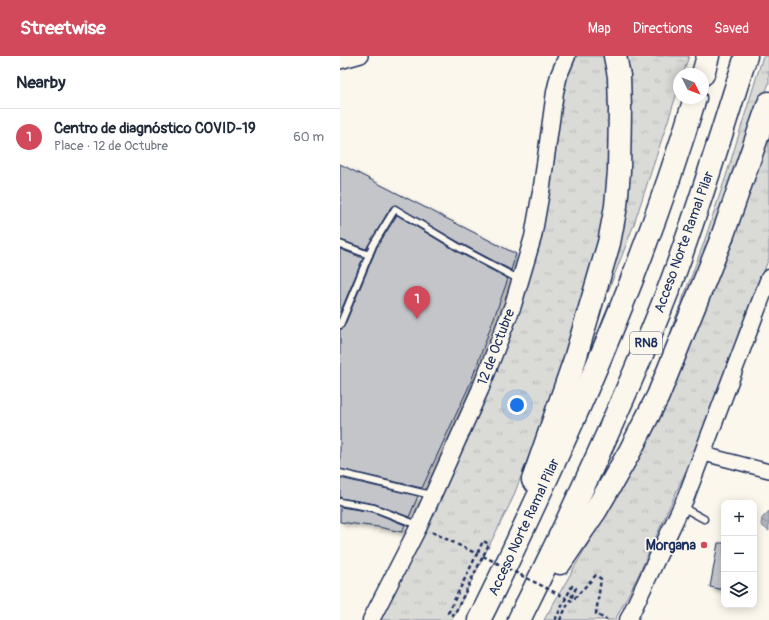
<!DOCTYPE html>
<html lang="en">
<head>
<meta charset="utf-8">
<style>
  body { margin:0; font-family:Pangolin,sans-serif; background:#f6f6f7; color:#1f2937 }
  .controls { position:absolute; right:12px; bottom:12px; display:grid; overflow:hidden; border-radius:8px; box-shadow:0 2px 10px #0003 }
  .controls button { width:36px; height:36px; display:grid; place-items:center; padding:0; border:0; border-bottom:1px solid #e0e1e3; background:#fff; color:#1f2937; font:20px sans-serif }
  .compass { position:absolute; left:333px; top:12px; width:36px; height:36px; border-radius:50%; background:#fff; box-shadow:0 2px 10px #0003; rotate:132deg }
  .you { position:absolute; left:177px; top:349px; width:14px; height:14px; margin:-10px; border:3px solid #fff; border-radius:50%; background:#1a73e8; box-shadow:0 0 0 6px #1a73e833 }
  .badge { display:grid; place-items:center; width:26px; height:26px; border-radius:50%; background:#d1495b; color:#fff; font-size:13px; font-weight:700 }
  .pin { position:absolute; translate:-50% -33px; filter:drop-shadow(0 1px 2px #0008) }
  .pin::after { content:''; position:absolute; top:21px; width:14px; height:12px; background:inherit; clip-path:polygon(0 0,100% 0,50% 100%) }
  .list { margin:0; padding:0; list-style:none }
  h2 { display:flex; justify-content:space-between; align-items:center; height:52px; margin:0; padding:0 16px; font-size:17px }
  h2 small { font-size:13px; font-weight:400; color:#747a83 }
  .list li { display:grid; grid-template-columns:26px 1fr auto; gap:12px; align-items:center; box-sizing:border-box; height:56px; padding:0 16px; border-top:1px solid #e0e1e3 }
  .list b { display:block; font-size:15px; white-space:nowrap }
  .list p { margin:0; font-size:13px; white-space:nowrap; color:#747a83 }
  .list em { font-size:13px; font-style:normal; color:#747a83 }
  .icon { flex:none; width:22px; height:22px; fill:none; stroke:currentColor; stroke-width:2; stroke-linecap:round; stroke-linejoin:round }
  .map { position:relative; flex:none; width:429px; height:564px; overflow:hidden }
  header { display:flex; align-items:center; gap:24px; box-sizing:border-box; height:56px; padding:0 20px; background:#d1495b; color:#fff }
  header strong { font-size:19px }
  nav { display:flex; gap:22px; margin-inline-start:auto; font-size:14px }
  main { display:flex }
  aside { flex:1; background:#fff }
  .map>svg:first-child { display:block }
</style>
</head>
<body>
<header>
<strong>Streetwise</strong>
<nav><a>Map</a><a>Directions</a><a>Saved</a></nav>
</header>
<main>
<aside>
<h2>Nearby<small></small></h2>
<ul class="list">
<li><span class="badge">1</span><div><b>Centro de diagnóstico COVID-19</b><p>Place · 12 de Octubre</p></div><em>60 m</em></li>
</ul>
</aside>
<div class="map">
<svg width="429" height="564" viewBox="0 0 429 564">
  <defs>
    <pattern id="grass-tufts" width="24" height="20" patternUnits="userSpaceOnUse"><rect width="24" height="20" fill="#dadad7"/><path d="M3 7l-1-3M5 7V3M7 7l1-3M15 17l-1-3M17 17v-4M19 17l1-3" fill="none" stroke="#babbbb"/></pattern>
    <pattern id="water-waves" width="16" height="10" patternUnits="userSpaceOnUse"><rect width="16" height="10" fill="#afb3bb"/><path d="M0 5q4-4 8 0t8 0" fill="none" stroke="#8e929b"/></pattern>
    <filter id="shadow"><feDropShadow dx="3.5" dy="3.5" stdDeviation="2" flood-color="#0004"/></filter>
  </defs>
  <rect width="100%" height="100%" fill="#fbf7ec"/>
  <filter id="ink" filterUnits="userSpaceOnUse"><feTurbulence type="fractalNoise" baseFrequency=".025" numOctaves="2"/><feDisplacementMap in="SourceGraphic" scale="8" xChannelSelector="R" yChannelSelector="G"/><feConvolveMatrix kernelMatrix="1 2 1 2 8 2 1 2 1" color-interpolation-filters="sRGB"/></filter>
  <g filter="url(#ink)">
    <!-- grass -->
    <g fill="url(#grass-tufts)" stroke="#7a849a">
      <path d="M 235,0 L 269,0 L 273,22 L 266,158 L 217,326 L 172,444 L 112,564 L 38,564 L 199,187 C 205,158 210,129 214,99 C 219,67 220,30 235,0 Z"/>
      <path d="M 281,0 L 349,0 L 343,18 L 339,18 L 339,31 L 293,171 L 240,308 L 275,192 Z"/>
      <path d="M 423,0 L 429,0 L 429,27 L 404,97 L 330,284 L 332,271 L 363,189 L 387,117 Z"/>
      <path d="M 429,78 L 429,202 L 354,397 L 298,520 L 275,564 L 204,564 L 291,413 Z"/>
    </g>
    <!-- water -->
    <path fill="url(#water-waves)" stroke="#747e96" d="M 429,455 L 429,475 L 421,469 L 422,462 Z"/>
    <!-- building -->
    <g fill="#c3c5c9" stroke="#1b2f5e" filter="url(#shadow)">
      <path d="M 0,108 L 176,198 L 171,214 L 122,188 L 55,149 L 51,151 L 26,193 L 0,184 Z"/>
      <path d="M 57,159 L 118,196 L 168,223 L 130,328 L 82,432 L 0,413 L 0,273 L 4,271 L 37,191 Z"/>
      <path d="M 0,193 L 23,202 L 0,257 Z"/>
      <path d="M 0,422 L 78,440 L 69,461 L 35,448 L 0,442 Z"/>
      <path d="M 0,451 L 33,456 L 65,469 L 62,476 L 38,471 L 0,466 Z"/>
      <path d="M 378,487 L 384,487 L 384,534 L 370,531 Z"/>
    </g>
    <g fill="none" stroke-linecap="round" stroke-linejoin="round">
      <defs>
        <g id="service">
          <path d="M 0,188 L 29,199"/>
          <path d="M 0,269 L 33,189 L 55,153 L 120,192 L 180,224"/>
          <path d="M 0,417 L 91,439"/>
          <path d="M 0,446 L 34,452 L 78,469"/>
          <path d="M 342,451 L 364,463"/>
        </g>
        <g id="minor">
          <path d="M 0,6 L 21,0"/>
          <path d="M 364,398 L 429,415"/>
        </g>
        <g id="tertiary">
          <path d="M 31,564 L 79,470 L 140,334 L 173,249 L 193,181 L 202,130 L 215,36 L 219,19 L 227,0"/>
          <path d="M 288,564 L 346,441 L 429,222"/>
        </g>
        <g id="motorway">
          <path d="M 363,18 L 368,0"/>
          <path d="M 193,424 L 235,303 L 269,187 L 276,150 L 279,115 L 280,53 L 279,20 L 275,0"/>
          <path d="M 220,507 L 256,454 L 290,395 L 318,340 L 381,184 L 429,47"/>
          <path d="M 139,564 C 162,519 183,473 204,428 C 263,302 315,175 355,42"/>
          <path d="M 179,564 C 233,455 285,345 329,232 C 358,156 381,78 406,0"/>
        </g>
      </defs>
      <!-- service casing -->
      <use href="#service" stroke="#1b2f5e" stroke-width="9"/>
      <!-- minor casing -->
      <use href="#minor" stroke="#1b2f5e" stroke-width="16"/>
      <!-- tertiary casing -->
      <use href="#tertiary" stroke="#1b2f5e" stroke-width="19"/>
      <!-- motorway casing -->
      <use href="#motorway" stroke="#1b2f5e" stroke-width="25"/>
      <!-- path -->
      <g stroke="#1b2f5e" stroke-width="2.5" stroke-dasharray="4 3" stroke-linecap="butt">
        <path d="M 92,476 L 137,498 L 108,557 L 114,559 L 149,488 L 143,485 L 137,498"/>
        <path d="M 215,564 L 232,530 L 236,532 L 230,544"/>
        <path d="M 220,564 L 230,544 L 232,545 L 256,519 L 261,523 L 256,558 L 267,564"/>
      </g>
      <!-- service -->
      <use href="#service" stroke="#fbf7ec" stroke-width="6"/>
      <!-- minor -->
      <use href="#minor" stroke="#fbf7ec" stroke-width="13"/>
      <!-- tertiary -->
      <use href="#tertiary" stroke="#fbf7ec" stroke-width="16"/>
      <!-- motorway -->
      <use href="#motorway" stroke="#fbf7ec" stroke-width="22"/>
      <!-- path-bridge -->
      <path stroke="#1b2f5e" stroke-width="2.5" stroke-dasharray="4 3" stroke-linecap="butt" d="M 143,500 L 226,542"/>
    </g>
  </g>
  <!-- markers -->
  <circle fill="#d1495b" stroke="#fbf7ec" stroke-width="1.5" cx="364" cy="489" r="4"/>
  <g text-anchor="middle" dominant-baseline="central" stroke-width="3.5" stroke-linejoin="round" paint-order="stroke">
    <!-- shield labels -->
    <rect fill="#fbf7ec" stroke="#5e6b89" stroke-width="1" x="290" y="276" width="32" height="22" rx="3"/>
    <g font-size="13" font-weight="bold" fill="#1b2f5e">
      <text x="306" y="287">RN8</text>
    </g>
    <!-- street labels -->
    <g font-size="14" fill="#1b2f5e" stroke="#fbf7ec">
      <text transform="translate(344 186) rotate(-70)">Acceso Norte Ramal Pilar</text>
      <text transform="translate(156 291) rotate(-69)">12 de Octubre</text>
      <text transform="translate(184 471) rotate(-65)">Acceso Norte Ramal Pilar</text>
    </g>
    <!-- poi labels -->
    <g font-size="14" font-weight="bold" fill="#1b2f5e" stroke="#fbf7ec" text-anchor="end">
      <text x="356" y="489">Morgana</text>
    </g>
  </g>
</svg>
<div class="controls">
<button>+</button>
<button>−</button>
<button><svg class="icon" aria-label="layers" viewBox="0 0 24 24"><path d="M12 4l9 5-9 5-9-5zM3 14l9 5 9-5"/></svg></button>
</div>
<svg class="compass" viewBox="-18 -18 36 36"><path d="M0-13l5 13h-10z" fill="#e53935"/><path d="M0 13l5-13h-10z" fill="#747a83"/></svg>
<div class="you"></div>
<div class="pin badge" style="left:77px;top:263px">1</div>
</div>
</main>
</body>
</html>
